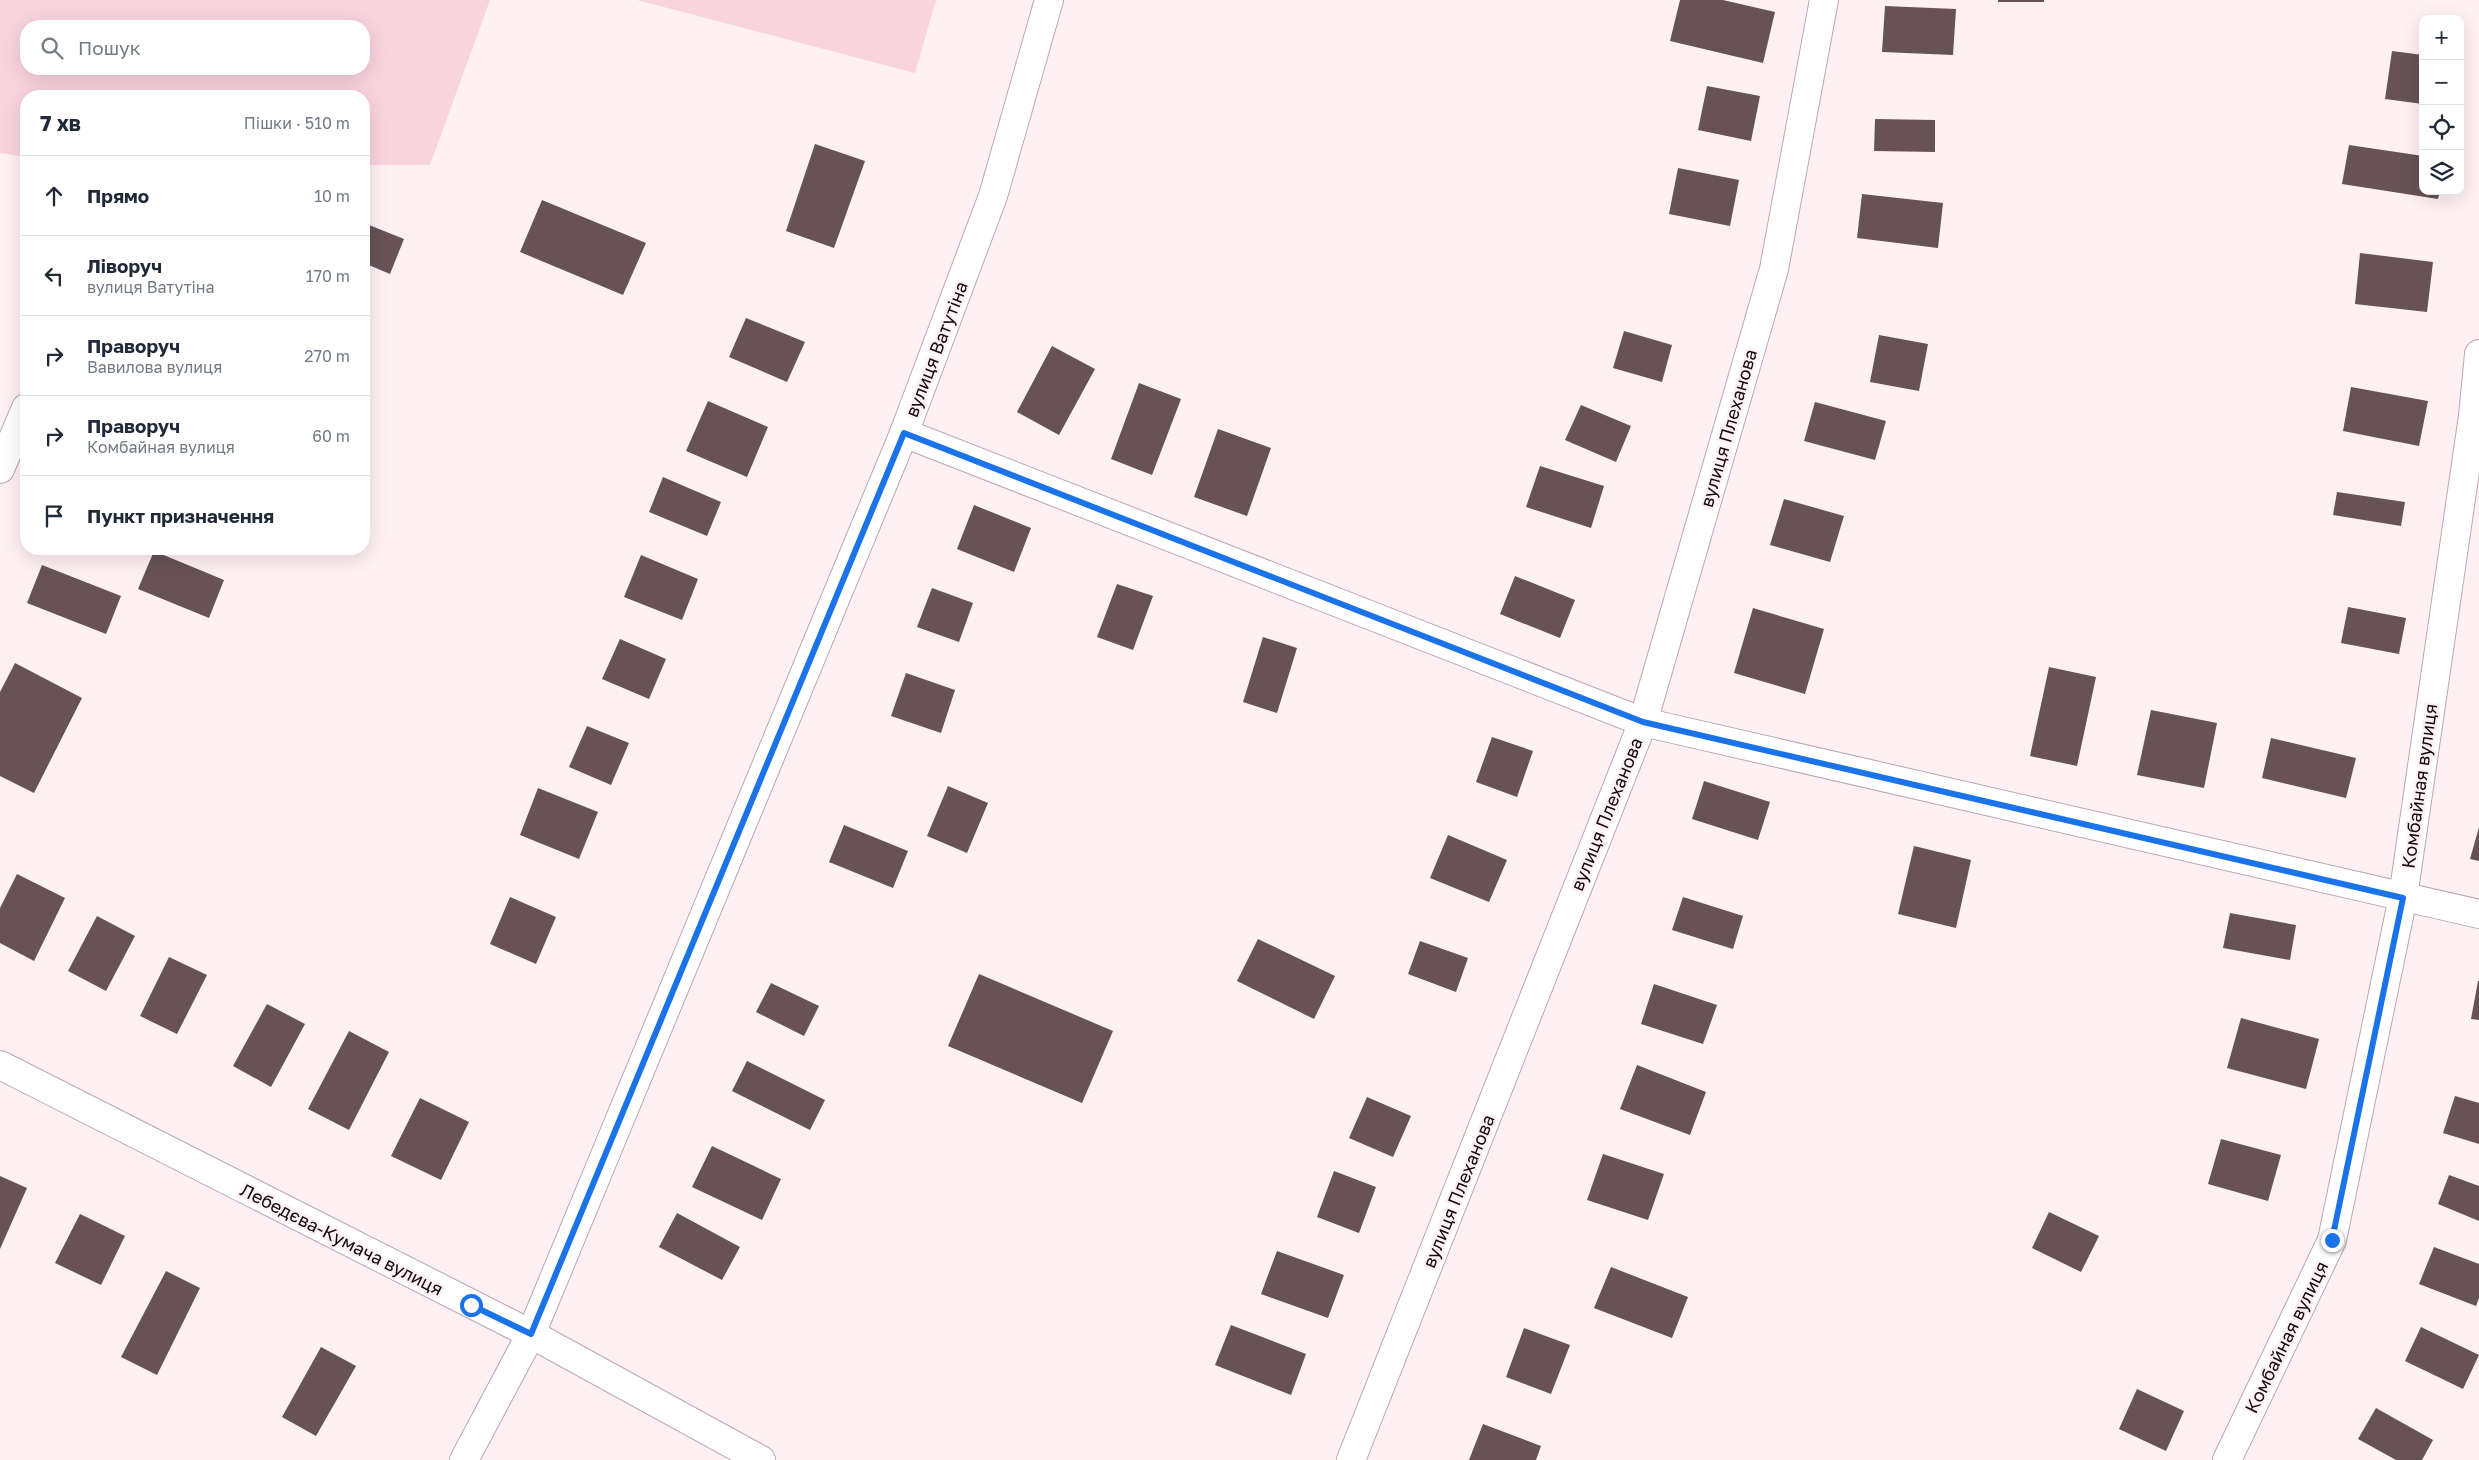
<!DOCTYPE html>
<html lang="uk">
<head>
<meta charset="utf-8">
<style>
  body { margin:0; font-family:"Golos Text",sans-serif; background:#f2f2f3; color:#1f2937 }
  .controls { position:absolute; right:15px; top:15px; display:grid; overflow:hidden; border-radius:10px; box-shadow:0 5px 20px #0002 }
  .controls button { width:45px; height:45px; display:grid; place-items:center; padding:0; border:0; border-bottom:1px solid #e0e1e3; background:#fff; color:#1f2937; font:25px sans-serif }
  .stop { position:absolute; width:15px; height:15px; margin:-11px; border:4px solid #1a73e8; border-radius:50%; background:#fff }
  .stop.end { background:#1a73e8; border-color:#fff; box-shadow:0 1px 5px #0008 }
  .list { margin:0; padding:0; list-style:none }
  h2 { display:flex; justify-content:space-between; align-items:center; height:65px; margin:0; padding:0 20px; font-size:21px }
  h2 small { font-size:16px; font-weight:400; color:#747a83 }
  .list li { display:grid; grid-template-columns:32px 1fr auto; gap:15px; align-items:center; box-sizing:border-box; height:80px; padding:0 20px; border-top:1px solid #e0e1e3 }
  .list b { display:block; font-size:19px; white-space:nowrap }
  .list p { margin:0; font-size:16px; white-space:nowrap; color:#747a83 }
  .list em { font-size:16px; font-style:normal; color:#747a83 }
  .icon { flex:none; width:28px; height:28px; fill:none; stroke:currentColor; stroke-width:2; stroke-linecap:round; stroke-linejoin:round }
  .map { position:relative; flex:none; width:2479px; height:1460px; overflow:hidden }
  .search { position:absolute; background:#fff; box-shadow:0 5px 20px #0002; left:20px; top:20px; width:350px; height:55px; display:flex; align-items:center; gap:12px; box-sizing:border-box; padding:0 18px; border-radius:20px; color:#747a83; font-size:19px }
  .panel { position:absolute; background:#fff; box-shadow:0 5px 20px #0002; left:20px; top:90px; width:350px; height:465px; border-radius:20px }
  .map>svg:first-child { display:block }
</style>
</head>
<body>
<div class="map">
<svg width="2479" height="1460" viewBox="0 0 2479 1460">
  <rect width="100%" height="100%" fill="#fff0f4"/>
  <!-- green -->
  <g fill="#f9d3de" fill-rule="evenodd">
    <path d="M 0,0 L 490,0 L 430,165 L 364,165 L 364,96 L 26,96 L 26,157 L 0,153 ZM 26,26 L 364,26 L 364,69 L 26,69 Z"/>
    <path d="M 637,0 L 936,0 L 915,73 Z"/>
  </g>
  <!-- building -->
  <g fill="#665257">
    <path d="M 1680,0 L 1723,0 L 1775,12 L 1763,63 L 1670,41 Z"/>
    <rect x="1998" y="0" width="46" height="2"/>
    <path d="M 1885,6 L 1956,9 L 1953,55 L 1882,52 Z"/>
    <path d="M 2392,51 L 2423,55 L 2423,104 L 2385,99 Z"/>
    <path d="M 1707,86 L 1760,96 L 1751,141 L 1698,130 Z"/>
    <path d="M 1875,119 L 1935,120 L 1935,152 L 1874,151 Z"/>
    <path d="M 815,144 L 865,161 L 834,248 L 786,231 Z"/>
    <path d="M 2349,145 L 2423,156 L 2423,191 L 2440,191 L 2438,199 L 2342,184 Z"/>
    <path d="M 1678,168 L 1739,180 L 1730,226 L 1669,214 Z"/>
    <path d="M 1862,194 L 1943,203 L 1938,248 L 1857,238 Z"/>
    <path d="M 542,200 L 646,243 L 623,295 L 520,252 Z"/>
    <path d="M 364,223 L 404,239 L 390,274 L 364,263 Z"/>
    <path d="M 2360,253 L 2433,262 L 2427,312 L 2355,304 Z"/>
    <path d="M 746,318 L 805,342 L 787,382 L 729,357 Z"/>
    <path d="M 1624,331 L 1672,345 L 1662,382 L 1613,368 Z"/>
    <path d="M 1879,335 L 1928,344 L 1919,391 L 1870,382 Z"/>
    <path d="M 1052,346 L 1095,369 L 1059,435 L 1017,412 Z"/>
    <path d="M 1139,383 L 1181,399 L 1152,475 L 1111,459 Z"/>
    <path d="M 2351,387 L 2428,401 L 2419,446 L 2343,431 Z"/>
    <path d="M 708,401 L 768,427 L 747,477 L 686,451 Z"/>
    <path d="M 1815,402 L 1886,421 L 1875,460 L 1804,441 Z"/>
    <path d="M 1581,405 L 1631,426 L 1616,462 L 1565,440 Z"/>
    <path d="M 1218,429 L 1271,448 L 1247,516 L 1194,497 Z"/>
    <path d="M 1540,466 L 1604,486 L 1591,528 L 1526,507 Z"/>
    <path d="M 663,477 L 721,502 L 707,536 L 649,512 Z"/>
    <path d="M 2337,492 L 2405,502 L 2401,526 L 2333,515 Z"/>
    <path d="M 1784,499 L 1844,516 L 1830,562 L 1770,545 Z"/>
    <path d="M 974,505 L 1031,528 L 1014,572 L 957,549 Z"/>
    <path d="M 154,551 L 224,580 L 209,618 L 138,589 Z"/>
    <path d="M 641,555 L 698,579 L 682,620 L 624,597 Z"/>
    <path d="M 42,565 L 121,596 L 106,634 L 27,603 Z"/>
    <path d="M 1515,576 L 1575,600 L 1560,638 L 1500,614 Z"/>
    <path d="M 1117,584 L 1153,596 L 1133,650 L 1097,637 Z"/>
    <path d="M 932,588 L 973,603 L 959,642 L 917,627 Z"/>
    <path d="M 2348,607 L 2406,618 L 2399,654 L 2341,643 Z"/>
    <path d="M 1753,608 L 1824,629 L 1805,694 L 1734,673 Z"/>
    <path d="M 1263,637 L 1297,648 L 1277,713 L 1243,702 Z"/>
    <path d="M 620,639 L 666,659 L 649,699 L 602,679 Z"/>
    <path d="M 15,663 L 82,698 L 34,793 L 0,776 L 0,692 Z"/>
    <path d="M 2049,667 L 2096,677 L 2077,766 L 2030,756 Z"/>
    <path d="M 906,673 L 955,690 L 941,733 L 891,716 Z"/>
    <path d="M 2151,710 L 2217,723 L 2204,788 L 2137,775 Z"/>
    <path d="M 587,726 L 629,743 L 611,785 L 569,767 Z"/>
    <path d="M 1492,737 L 1533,751 L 1517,797 L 1476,782 Z"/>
    <path d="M 2271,738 L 2356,758 L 2346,798 L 2262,778 Z"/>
    <path d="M 1704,781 L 1770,802 L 1758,840 L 1692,819 Z"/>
    <path d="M 948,786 L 988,803 L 967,853 L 927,836 Z"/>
    <path d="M 538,788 L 598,812 L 579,859 L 520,835 Z"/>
    <path d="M 844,825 L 908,851 L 893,888 L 829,862 Z"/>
    <path d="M 2479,827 L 2479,861 L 2470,859 Z"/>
    <path d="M 1448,835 L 1507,860 L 1489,902 L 1430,878 Z"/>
    <path d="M 1914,846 L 1971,860 L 1956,928 L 1898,914 Z"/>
    <path d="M 17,874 L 65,898 L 34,961 L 0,943 L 0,908 Z"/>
    <path d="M 510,897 L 556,917 L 536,964 L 490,944 Z"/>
    <path d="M 1683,897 L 1743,916 L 1733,949 L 1672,930 Z"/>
    <path d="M 2230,913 L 2296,925 L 2290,960 L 2223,948 Z"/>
    <path d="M 97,916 L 135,936 L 106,991 L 68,971 Z"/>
    <path d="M 1258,939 L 1335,976 L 1314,1019 L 1237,981 Z"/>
    <path d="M 1420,941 L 1468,958 L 1456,992 L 1408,974 Z"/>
    <path d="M 169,957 L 207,975 L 177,1034 L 140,1016 Z"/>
    <path d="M 979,974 L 1113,1031 L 1082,1103 L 948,1046 Z"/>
    <path d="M 2478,981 L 2479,981 L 2479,1020 L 2471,1019 Z"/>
    <path d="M 771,983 L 819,1006 L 804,1036 L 756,1012 Z"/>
    <path d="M 1654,984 L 1717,1005 L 1703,1044 L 1641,1024 Z"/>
    <path d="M 267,1004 L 305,1024 L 271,1087 L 233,1066 Z"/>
    <path d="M 2241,1018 L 2319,1039 L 2306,1089 L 2227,1068 Z"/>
    <path d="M 349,1031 L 389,1052 L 349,1130 L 308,1109 Z"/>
    <path d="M 747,1061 L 825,1100 L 810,1130 L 732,1091 Z"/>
    <path d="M 1637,1065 L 1706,1092 L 1690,1135 L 1620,1109 Z"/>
    <path d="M 2455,1096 L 2479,1103 L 2479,1144 L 2443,1133 Z"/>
    <path d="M 1367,1097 L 1411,1116 L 1393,1157 L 1349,1138 Z"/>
    <path d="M 420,1098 L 469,1122 L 441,1180 L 391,1156 Z"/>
    <path d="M 2221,1139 L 2281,1155 L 2268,1201 L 2208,1184 Z"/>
    <path d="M 712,1146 L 781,1179 L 762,1220 L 692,1187 Z"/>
    <path d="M 1603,1154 L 1664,1174 L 1648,1220 L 1587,1200 Z"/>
    <path d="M 1334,1171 L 1376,1187 L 1359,1233 L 1317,1217 Z"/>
    <path d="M 2449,1175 L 2479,1186 L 2479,1221 L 2438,1204 Z"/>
    <path d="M 0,1176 L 27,1188 L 0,1249 Z"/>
    <path d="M 2049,1212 L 2099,1236 L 2081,1272 L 2032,1248 Z"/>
    <path d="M 677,1213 L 740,1247 L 722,1280 L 659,1247 Z"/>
    <path d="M 80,1214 L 125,1236 L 101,1285 L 55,1263 Z"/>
    <path d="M 2434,1247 L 2479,1264 L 2479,1298 L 2476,1306 L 2419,1284 Z"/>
    <path d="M 1277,1251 L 1344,1275 L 1328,1318 L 1261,1294 Z"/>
    <path d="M 1611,1267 L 1688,1297 L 1672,1338 L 1594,1308 Z"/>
    <path d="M 166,1271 L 200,1288 L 157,1375 L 121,1357 Z"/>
    <path d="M 1231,1325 L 1306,1354 L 1291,1395 L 1215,1365 Z"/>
    <path d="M 2421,1327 L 2479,1355 L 2463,1389 L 2405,1361 Z"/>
    <path d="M 1524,1328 L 1570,1345 L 1551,1394 L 1506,1377 Z"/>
    <path d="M 321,1347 L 356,1366 L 316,1436 L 282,1417 Z"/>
    <path d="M 2137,1389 L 2184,1411 L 2166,1451 L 2119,1429 Z"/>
    <path d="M 2376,1408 L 2433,1440 L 2422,1460 L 2396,1460 L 2358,1439 Z"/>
    <path d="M 1483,1424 L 1541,1446 L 1536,1460 L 1469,1460 Z"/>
  </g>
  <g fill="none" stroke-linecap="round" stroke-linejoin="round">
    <defs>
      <g id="minor">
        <path d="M 904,433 L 1643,722 L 2479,914"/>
        <path d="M 0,469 L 26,408"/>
        <path d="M 0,1065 L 531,1334 L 761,1460"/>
        <path d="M 464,1460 L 531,1334 L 904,433 L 993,196 L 1049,0"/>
        <path d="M 1351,1460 L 1643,722 L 1774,269 L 1824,0"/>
        <path d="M 2227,1460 L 2332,1240 L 2403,897 L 2473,416 L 2479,354"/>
      </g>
    </defs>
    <!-- minor casing -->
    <use href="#minor" stroke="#bea7ae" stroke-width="30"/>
    <!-- minor -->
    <use href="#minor" stroke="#fff" stroke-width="28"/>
  </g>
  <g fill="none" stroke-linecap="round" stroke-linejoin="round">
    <!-- route -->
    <path stroke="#1a73e8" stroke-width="6" d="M 471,1305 L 531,1334 L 904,433 L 1643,722 L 2403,898 L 2332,1240"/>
  </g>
  <g text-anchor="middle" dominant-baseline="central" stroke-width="5" stroke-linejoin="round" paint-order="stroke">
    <!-- street labels -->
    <g font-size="18" fill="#120a0d" stroke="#fff0f4">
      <text transform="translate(936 349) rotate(-69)">вулиця Ватутіна</text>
      <text transform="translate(1728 428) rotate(-74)">вулиця Плеханова</text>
      <text transform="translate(2419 786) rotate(-82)">Комбайная вулиця</text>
      <text transform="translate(1606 814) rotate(-68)">вулиця Плеханова</text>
      <text transform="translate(1458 1191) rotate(-68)">вулиця Плеханова</text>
      <text transform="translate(342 1239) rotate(27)">Лебедєва-Кумача вулиця</text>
      <text transform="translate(2286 1337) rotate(-64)">Комбайная вулиця</text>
    </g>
  </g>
</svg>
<div class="controls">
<button>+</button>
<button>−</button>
<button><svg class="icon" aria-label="locate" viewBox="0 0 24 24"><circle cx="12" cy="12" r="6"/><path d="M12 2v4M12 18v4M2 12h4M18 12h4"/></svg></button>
<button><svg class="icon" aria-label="layers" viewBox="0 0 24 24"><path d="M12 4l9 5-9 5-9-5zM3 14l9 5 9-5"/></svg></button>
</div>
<div class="stop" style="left:471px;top:1305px"></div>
<div class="stop end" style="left:2332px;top:1240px"></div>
<div class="search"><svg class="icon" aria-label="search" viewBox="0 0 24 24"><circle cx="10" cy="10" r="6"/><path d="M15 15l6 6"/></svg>Пошук</div>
<section class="panel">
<h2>7 хв<small>Пішки · 510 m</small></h2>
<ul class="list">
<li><svg class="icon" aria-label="ahead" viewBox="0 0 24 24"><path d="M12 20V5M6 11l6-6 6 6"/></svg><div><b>Прямо</b></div><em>10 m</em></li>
<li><svg class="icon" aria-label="left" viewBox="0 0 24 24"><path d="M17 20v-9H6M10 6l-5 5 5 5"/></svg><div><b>Ліворуч</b><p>вулиця Ватутіна</p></div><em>170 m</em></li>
<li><svg class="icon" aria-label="right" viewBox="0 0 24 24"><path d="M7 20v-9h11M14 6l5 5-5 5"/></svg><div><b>Праворуч</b><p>Вавилова вулиця</p></div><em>270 m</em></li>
<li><svg class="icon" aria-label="right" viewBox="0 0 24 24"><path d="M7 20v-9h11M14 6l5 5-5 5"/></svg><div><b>Праворуч</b><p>Комбайная вулиця</p></div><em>60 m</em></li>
<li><svg class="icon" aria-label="arrive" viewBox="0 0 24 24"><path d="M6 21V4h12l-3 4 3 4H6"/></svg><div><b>Пункт призначення</b></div></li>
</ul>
</section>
</div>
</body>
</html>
